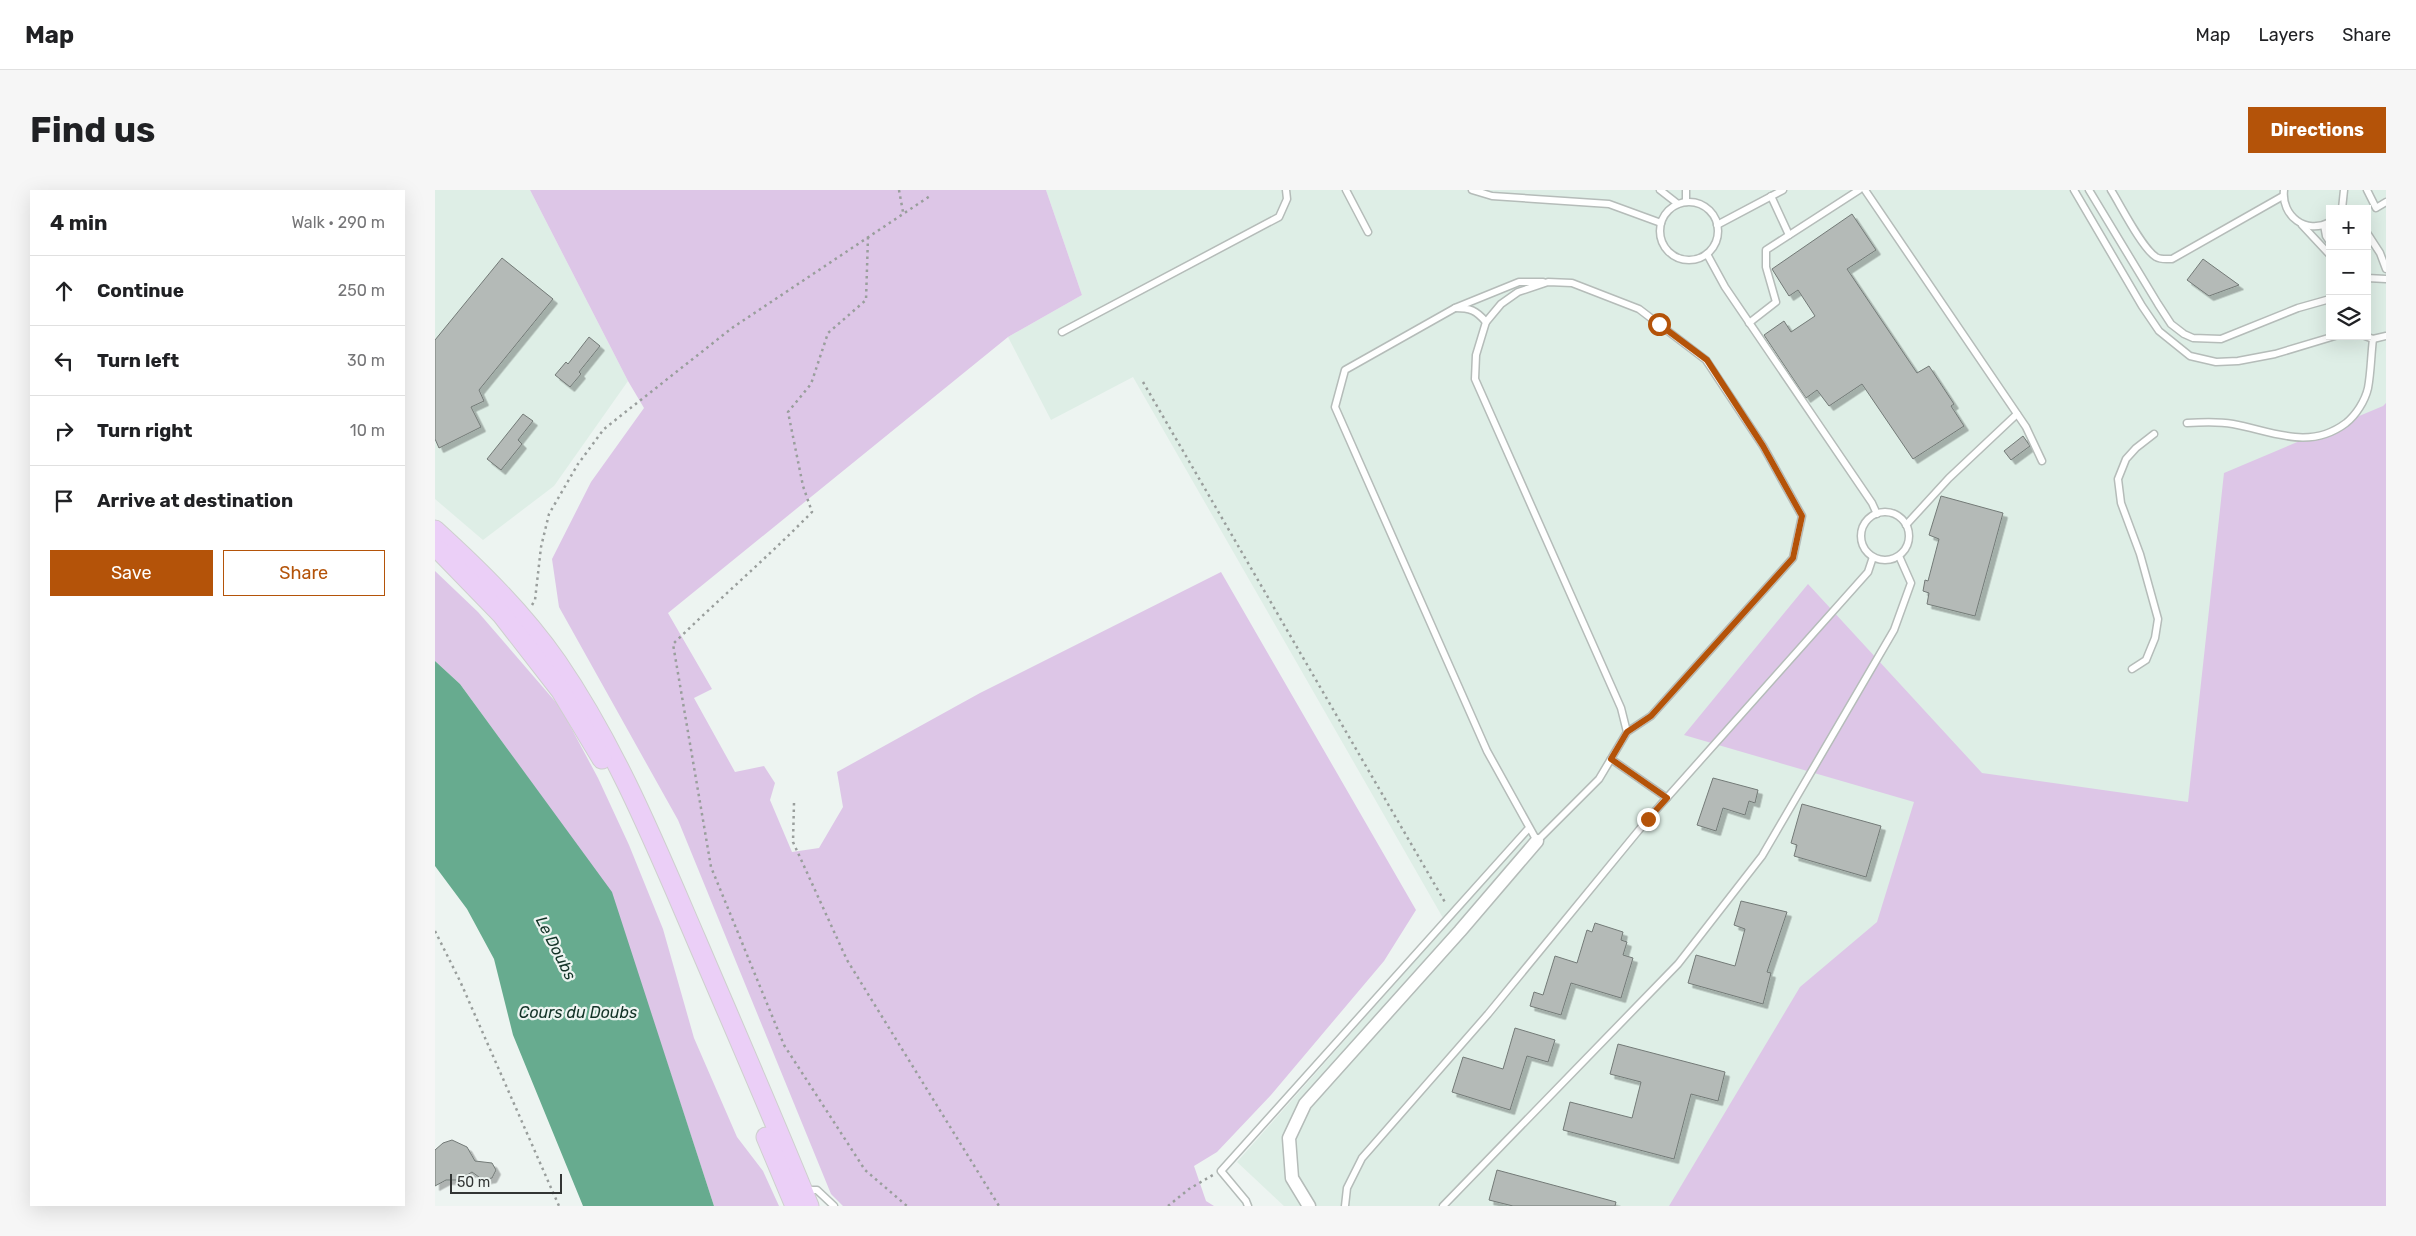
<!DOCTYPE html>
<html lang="en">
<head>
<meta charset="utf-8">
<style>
  body { margin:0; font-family:Rubik,sans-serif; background:#f6f6f6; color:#202124 }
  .controls { position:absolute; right:15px; top:15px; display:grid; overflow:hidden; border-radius:0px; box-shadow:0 5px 20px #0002 }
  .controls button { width:45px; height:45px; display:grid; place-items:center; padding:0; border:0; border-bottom:1px solid #e0e0e0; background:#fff; color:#202124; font:25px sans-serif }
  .scale { position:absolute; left:15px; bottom:12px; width:112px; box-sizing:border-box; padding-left:5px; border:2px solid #323534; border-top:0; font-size:14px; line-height:18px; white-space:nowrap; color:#323534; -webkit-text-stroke:4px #edf4f1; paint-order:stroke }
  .stop { position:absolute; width:15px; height:15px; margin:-11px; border:4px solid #b45309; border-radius:50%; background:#fff }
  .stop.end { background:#b45309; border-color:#fff; box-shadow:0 1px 5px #0008 }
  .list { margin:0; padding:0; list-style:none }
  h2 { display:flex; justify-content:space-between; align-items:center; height:65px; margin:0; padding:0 20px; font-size:21px }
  h2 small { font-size:16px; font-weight:400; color:#757577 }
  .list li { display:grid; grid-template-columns:32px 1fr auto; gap:15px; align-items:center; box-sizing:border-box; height:70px; padding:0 20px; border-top:1px solid #e0e0e0 }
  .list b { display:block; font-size:19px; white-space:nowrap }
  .list em { font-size:16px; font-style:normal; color:#757577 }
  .actions { display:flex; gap:10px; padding:15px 20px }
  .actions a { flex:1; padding:11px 0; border:1px solid #b45309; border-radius:0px; text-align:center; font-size:18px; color:#b45309 }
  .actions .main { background:#b45309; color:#fff }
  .icon { flex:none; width:28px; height:28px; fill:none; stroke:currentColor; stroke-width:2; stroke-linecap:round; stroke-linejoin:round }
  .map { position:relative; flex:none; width:1951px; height:1016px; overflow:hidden; border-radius:0px }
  header { display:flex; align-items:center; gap:30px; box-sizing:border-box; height:70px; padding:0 25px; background:#fff; border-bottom:1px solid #e0e0e0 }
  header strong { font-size:24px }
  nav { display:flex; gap:28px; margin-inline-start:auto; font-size:18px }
  .intro { display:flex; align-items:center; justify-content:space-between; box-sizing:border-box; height:120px; padding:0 30px }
  h1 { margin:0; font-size:35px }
  .button { padding:12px 22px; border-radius:0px; background:#b45309; color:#fff; font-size:18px; font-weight:700 }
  main { display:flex; gap:30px; padding:0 30px }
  aside { flex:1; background:#fff; border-radius:0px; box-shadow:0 5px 20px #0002 }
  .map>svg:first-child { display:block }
</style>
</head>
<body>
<header>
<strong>Map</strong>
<nav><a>Map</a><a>Layers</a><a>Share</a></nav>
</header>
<div class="intro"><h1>Find us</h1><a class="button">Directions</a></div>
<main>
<aside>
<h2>4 min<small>Walk · 290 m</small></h2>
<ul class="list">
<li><svg class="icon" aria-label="ahead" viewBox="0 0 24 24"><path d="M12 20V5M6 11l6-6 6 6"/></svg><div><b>Continue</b></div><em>250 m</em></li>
<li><svg class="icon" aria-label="left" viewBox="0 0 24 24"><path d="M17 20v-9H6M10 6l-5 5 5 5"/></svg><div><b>Turn left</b></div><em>30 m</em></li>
<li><svg class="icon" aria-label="right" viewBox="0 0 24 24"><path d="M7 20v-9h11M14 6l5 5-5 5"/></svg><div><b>Turn right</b></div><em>10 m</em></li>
<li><svg class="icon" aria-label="arrive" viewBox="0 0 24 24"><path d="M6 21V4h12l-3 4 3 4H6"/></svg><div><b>Arrive at destination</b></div></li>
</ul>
<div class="actions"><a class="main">Save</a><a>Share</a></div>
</aside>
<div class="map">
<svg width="1951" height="1016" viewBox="0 0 1951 1016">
  <defs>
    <filter id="shadow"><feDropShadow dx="4.5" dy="4.5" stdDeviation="0" flood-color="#0004"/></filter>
  </defs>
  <rect width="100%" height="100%" fill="#edf4f1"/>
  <!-- built -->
  <g fill="#deeee6" fill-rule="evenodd">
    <path d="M 0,0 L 95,0 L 193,191 L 119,296 L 48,350 L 0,309 Z"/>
    <path d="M 611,0 L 1951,0 L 1951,1016 L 849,1016 L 802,972 L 1012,735 L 698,187 L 616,230 L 573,147 L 647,105 ZM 1895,19 L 1932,19 L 1932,146 L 1895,146 Z"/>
  </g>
  <!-- green -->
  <g fill="#ddc6e7">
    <path d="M 95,0 L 611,0 L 647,105 L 573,147 L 233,423 L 277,499 L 259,508 L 300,582 L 329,576 L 340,593 L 335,610 L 357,662 L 384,658 L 408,617 L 402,582 L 545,503 L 786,382 L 981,720 L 949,771 L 836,905 L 782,962 L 759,976 L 771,1011 L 779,1016 L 408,1016 L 396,1004 L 243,630 L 124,417 L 117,369 L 156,292 L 209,218 L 193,191 Z"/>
    <path d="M 1951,213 L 1951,1016 L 1234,1016 L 1365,797 L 1442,732 L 1479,612 L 1249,545 L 1373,394 L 1547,583 L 1753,612 L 1789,283 L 1948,216 Z"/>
    <path d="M 0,381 L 43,422 L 125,517 L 163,588 L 194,655 L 228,739 L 259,848 L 302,947 L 328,981 L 344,1016 L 279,1016 L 176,702 L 25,494 L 0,471 Z"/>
  </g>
  <!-- water -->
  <path fill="#67ab8f" d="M 0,471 L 25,494 L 177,702 L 279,1016 L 148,1016 L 78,845 L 59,769 L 32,719 L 0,676 Z"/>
  <!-- building -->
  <g fill="#b4bab7" stroke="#737a77" filter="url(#shadow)">
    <path d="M 1417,24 L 1441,60 L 1412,79 L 1482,183 L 1494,176 L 1519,214 L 1516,216 L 1529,236 L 1478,269 L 1427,194 L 1394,216 L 1382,200 L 1371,208 L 1329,145 L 1349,131 L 1356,142 L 1380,126 L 1363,100 L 1354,106 L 1337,79 Z"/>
    <path d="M 67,68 L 118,109 L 44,200 L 49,211 L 36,217 L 46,237 L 4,258 L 0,249 L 0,150 Z"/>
    <path d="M 1768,69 L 1779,77 L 1804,95 L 1774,106 L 1752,90 Z"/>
    <path d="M 154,147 L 165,156 L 144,182 L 146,184 L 135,197 L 120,185 L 131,172 L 133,174 Z"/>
    <path d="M 88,224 L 98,231 L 83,250 L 87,254 L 66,280 L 52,269 Z"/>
    <path d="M 1588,246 L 1595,256 L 1576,270 L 1569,261 Z"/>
    <path d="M 1506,306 L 1568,323 L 1540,426 L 1492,414 L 1494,403 L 1488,401 L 1490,390 L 1493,391 L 1504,349 L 1494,345 Z"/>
    <path d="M 1278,588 L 1323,600 L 1320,613 L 1314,611 L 1310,625 L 1288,618 L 1281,641 L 1262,635 Z"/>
    <path d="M 1367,614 L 1446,636 L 1431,687 L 1359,666 L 1362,655 L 1356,653 Z"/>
    <path d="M 1306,711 L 1352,722 L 1332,782 L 1336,783 L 1328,814 L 1253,793 L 1261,765 L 1300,776 L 1310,739 L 1299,735 Z"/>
    <path d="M 1160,733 L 1188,742 L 1186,750 L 1192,752 L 1188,765 L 1198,768 L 1186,808 L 1136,793 L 1126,825 L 1095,816 L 1099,802 L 1108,805 L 1120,766 L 1142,773 L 1152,740 L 1157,742 Z"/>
    <path d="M 1080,838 L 1120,850 L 1113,872 L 1092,866 L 1075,920 L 1017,902 L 1028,867 L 1068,879 Z"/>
    <path d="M 1183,854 L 1290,882 L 1283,911 L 1256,904 L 1239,969 L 1128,940 L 1135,912 L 1197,928 L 1206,892 L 1175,884 Z"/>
    <path d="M 17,950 L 32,957 L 40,971 L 57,973 L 61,980 L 57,988 L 48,990 L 37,982 L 24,990 L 11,990 L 0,996 L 0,960 L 8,953 Z"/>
    <path d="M 1062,980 L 1181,1012 L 1180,1016 L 1078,1016 L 1054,1010 Z"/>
  </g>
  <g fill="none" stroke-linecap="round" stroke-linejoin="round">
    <defs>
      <g id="service">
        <path d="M 911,0 L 933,42"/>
        <path d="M 1037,0 L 1057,6 L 1174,14 L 1226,33"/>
        <path d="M 1225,0 L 1243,14"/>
        <path d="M 1251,0 L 1251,12"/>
        <path d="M 1430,0 L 1591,237 L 1607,271"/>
        <path d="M 1639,0 L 1707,116 L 1724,141 L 1755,166 L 1781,172 L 1803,171 L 1840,164 L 1900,146"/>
        <path d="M 1654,0 L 1723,114 L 1736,134 L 1749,144 L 1758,148 L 1786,149 L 1863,118 L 1895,109"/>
        <path d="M 1676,0 C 1686,16 1707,58 1721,67 C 1726,70 1731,69 1737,69 L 1848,6"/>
        <path d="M 1849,0 C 1846,26 1871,45 1895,32"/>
        <path d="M 1932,0 L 1941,18 L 1951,12"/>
        <path d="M 1336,6 L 1354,45"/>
        <circle cx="1254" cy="41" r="29"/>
        <path d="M 1907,19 L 1909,0"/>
        <path d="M 1282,35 L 1348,0"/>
        <path d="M 1867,35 L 1895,65"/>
        <path d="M 1889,35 L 1891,46 L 1895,52"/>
        <path d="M 1932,43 L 1945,63 L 1951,79"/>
        <path d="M 1272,64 L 1290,97 L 1437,313 L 1442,324"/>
        <path d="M 1932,88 L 1951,89"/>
        <path d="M 1020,118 L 910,180 L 900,217 L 1052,561 L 1102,651 L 1164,589 L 1192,542 L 1216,526 L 1358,368 L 1367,326 L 1328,256 L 1271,170 L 1204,119 L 1137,93 L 1113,92 L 1083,102 L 1066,114 L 1051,132 L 1041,165 L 1040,189 L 1186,518 L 1192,542"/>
        <path d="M 1051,132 C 1041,120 1035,118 1020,118 L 1084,92 L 1108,92"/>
        <path d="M 1314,133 L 1341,112 L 1331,77 L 1331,60 L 1424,0"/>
        <path d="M 627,142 L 844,27 L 852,9 L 851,0"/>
        <path d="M 1930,146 L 1938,149 L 1951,146"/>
        <path d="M 1752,233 C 1767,232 1782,231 1798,234 C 1837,241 1874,261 1911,233 C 1921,225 1930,211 1933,198 C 1936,182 1936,165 1938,149"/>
        <circle cx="1450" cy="346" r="24"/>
        <path d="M 1471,335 L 1514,288 L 1582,224"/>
        <path d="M 1697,479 L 1711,470 L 1720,448 L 1723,429 L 1705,364 L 1686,313 L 1683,289 L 1691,269 L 1701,258 L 1719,244"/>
        <path d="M 1176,569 L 1232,608"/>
        <path d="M 369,1000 L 382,1000 L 399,1016"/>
        <path d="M 813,1016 L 811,1011 L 786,981 L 1094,638"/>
        <path d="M 910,1016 L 912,998 L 927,968 L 1053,824 L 1213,629 L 1433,382 L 1438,367"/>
        <path d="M 1008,1016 L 1243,774 L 1327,666 L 1459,440 L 1476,393 L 1464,366"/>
      </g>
      <path id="minor" d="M 874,1016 L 857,988 L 854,948 L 870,914 L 1025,741 L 1102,651"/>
      <g id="primary">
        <path d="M 0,340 C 44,380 88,423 122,472 C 181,558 220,654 261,749 C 299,838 338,927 374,1016"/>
        <path d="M 5,361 L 67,425 L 126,501 L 167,569"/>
        <path d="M 331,947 L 360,1016"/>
      </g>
    </defs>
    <!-- service casing -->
    <use href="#service" stroke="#b5bcb9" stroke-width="9"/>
    <!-- minor casing -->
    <use href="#minor" stroke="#b5bcb9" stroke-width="15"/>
    <!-- primary casing -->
    <use href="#primary" stroke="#cecfce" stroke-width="21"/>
    <!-- path -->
    <g stroke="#999e9c" stroke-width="2.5" stroke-dasharray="2.5 4" stroke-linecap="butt">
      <path d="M 464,0 L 468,22"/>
      <path d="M 433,47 L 431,110 L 393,143 L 376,194 L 353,222 L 368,296 L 377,322 C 332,368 284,409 238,454 L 276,677 L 349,855 L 430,980 L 472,1016"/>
      <path d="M 708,192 L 1011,714"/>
      <path d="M 97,415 L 100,410 L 106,357 L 114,324 L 143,274 L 169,239 L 297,138 L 495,6"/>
      <path d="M 359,613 L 358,652 L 412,770 L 564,1016"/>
      <path d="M 0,741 L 25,791 L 124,1016"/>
      <path d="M 733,1016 L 754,999 L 778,985"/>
    </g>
    <!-- service -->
    <use href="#service" stroke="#fff" stroke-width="6"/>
    <!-- minor -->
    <use href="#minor" stroke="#fff" stroke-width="12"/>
    <!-- primary -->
    <use href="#primary" stroke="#ebcff7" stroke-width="19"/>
  </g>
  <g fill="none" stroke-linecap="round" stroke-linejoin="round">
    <!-- route -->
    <path stroke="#b45309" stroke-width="6" d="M 1213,629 L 1232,608 L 1176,569 L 1192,542 L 1216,526 L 1358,368 L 1367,326 L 1328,256 L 1272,170 L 1224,134"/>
  </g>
  <g text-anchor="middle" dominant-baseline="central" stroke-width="4.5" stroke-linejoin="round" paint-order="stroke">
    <!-- water labels -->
    <g font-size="16" font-style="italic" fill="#123226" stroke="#edf4f1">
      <text transform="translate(121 758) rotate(63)">Le Doubs</text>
      <text x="143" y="822">Cours du Doubs</text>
    </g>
  </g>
</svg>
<div class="controls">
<button>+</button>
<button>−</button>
<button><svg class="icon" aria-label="layers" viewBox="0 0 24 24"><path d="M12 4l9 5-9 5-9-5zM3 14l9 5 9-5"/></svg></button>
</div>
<div class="scale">50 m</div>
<div class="stop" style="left:1224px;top:134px"></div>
<div class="stop end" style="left:1213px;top:629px"></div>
</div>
</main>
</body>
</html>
